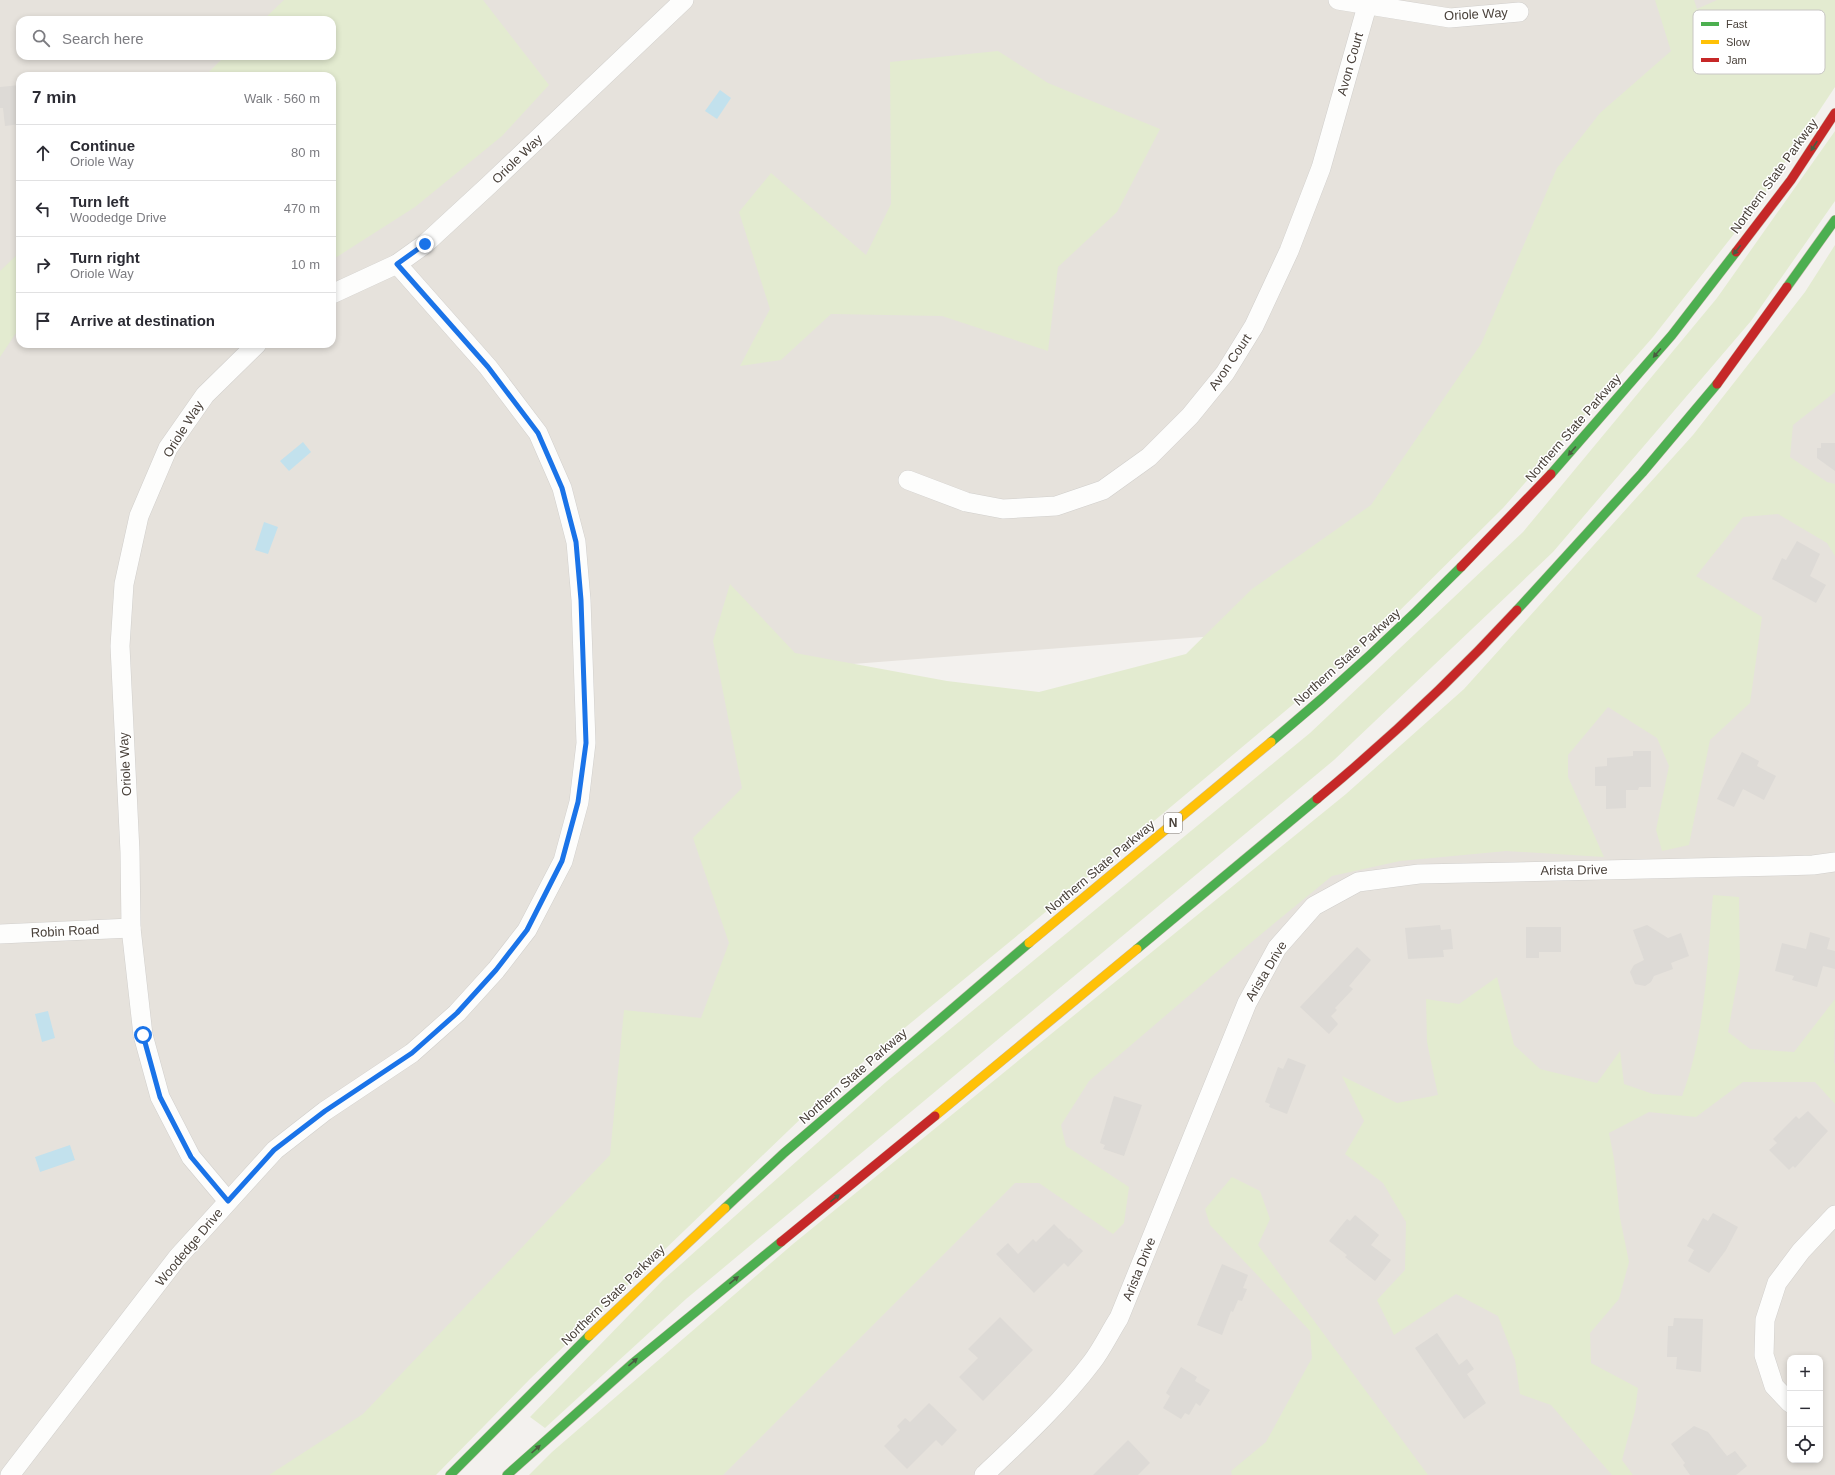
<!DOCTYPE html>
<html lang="en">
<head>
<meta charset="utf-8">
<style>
  body { margin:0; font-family:Arial,sans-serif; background:#f2f2f3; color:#2b2b33 }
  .controls { position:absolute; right:12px; bottom:12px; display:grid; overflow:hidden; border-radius:8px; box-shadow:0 2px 6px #0003 }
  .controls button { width:36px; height:36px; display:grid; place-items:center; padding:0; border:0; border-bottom:1px solid #e1e1e2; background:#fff; color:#2b2b33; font:20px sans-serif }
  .stop { position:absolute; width:12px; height:12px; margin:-9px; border:3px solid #1a73e8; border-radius:50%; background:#fff }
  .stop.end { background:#1a73e8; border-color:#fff; box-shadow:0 1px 4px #0008 }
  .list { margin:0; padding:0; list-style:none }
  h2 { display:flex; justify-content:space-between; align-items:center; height:52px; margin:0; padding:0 16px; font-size:17px }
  h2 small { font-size:13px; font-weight:400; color:#7c7c81 }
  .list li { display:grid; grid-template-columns:26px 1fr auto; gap:12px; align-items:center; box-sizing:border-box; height:56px; padding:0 16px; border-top:1px solid #e1e1e2 }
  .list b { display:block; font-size:15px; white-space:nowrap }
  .list p { margin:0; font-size:13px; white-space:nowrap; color:#7c7c81 }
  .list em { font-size:13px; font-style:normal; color:#7c7c81 }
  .icon { flex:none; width:22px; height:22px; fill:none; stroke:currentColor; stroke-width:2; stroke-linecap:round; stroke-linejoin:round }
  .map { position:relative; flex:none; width:1835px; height:1475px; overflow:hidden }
  .search { position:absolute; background:#fff; box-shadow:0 2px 6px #0003; left:16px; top:16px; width:320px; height:44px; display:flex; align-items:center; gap:10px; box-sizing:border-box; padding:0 14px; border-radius:12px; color:#7c7c81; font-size:15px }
  .panel { position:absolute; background:#fff; box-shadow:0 2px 6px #0003; left:16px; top:72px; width:320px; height:276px; border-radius:12px }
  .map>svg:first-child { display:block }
</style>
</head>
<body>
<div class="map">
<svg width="1835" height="1475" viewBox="0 0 1835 1475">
  <rect width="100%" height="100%" fill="#f3f1ee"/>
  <!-- residential -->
  <g fill="#e6e2dc" fill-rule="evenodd">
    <path d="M 0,0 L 1835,0 L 1495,410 L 1267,632 L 801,668 L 719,1134 L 413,1475 L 0,1475 ZM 20,20 L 332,20 L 332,56 L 20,56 ZM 20,76 L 332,76 L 332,344 L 20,344 Z"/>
    <path d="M 1835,299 L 1835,1475 L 679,1475 L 1046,1068 L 1501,707 ZM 1790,1358 L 1820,1358 L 1820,1460 L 1790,1460 Z"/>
  </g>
  <!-- green -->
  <g fill="#e3ebd0">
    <path d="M 284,0 L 483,0 L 549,85 L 502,136 L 415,207 L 332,260 L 332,76 L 205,76 L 225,56 L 332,56 L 332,20 L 263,20 Z"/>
    <path d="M 1655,0 L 1694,0 L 1697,9 L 1717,0 L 1835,0 L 1835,87 L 1756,206 L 1653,337 L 1503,508 L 1371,639 L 1024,930 L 840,1081 L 530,1379 L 436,1475 L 269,1475 L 363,1414 L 610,1155 L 624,1010 L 701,1018 L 729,943 L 693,838 L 742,788 L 713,641 L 730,584 L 795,653 L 947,681 L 1039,692 L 1186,654 L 1252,589 L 1371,505 L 1481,344 L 1557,168 L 1600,113 L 1671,51 Z"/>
    <path d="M 998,51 L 1048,83 L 1160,129 L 1117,212 L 1058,267 L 1048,351 L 942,316 L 831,314 L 781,360 L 740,366 L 770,309 L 739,212 L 771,173 L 866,255 L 891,204 L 890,62 Z"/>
    <path d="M 1835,131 L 1835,201 L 1751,321 L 1553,552 L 1334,760 L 686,1299 L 545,1428 L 530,1417 L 663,1280 L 886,1082 L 1310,733 L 1523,532 L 1717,298 Z"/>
    <path d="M 1835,245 L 1835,392 L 1793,425 L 1790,457 L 1827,482 L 1835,484 L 1835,556 L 1827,543 L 1778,514 L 1743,517 L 1696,576 L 1762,617 L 1750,703 L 1710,740 L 1689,845 L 1662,851 L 1656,830 L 1669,766 L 1657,738 L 1608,707 L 1568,755 L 1568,777 L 1604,857 L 1506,851 L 1400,861 L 1332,876 L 1254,940 L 1089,1081 L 1061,1125 L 1066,1146 L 1129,1187 L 1124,1223 L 1113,1234 L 1039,1183 L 1015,1183 L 723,1475 L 529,1475 L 552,1452 L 793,1244 L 1346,794 L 1464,689 L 1693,435 L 1805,292 Z"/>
    <path d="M 20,252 L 20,327 L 0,357 L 0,271 Z"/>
    <path d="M 1713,895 L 1739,897 L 1740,966 L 1728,1032 L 1750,1049 L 1794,1052 L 1835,999 L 1834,1063 L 1835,1064 L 1835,1104 L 1815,1082 L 1743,1082 L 1696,1117 L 1649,1112 L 1609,1133 L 1614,1159 L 1620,1218 L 1629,1262 L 1619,1299 L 1590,1333 L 1591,1363 L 1638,1388 L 1635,1411 L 1622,1460 L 1633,1475 L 1612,1475 L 1551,1405 L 1520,1394 L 1515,1360 L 1498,1316 L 1456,1294 L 1394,1335 L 1377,1300 L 1405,1270 L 1406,1222 L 1383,1183 L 1345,1154 L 1364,1121 L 1342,1076 L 1397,1103 L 1438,1095 L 1427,1042 L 1426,999 L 1459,1004 L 1497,977 L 1514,1045 L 1540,1069 L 1597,1083 L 1620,1051 L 1624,1084 L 1653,1094 L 1682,1096 C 1706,1032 1707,962 1713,895 Z"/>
    <path d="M 1232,1177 L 1260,1191 L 1270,1219 L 1258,1245 L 1428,1475 L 1232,1475 L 1231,1471 L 1266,1442 L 1312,1358 L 1310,1331 L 1210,1225 L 1205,1209 Z"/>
  </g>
  <!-- water -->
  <g fill="#c2e1ed">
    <path d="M 720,90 L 731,98 L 717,119 L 705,111 Z"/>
    <path d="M 303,442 L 311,452 L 289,471 L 280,461 Z"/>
    <path d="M 264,522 L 278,527 L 268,554 L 255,550 Z"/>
    <path d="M 48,1011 L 55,1038 L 42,1042 L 35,1014 Z"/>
    <path d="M 70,1145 L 75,1160 L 40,1172 L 35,1157 Z"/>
  </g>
  <!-- building -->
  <g fill="#dddad6">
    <path d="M 20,85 L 20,124 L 5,126 L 3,108 L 0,108 L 0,87 Z"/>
    <path d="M 1821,443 L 1835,443 L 1835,471 L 1817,458 L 1817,448 L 1821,448 Z"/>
    <path d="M 1797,541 L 1820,554 L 1810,576 L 1826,585 L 1816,603 L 1772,579 L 1782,558 L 1786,560 Z"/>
    <path d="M 1633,751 L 1651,751 L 1651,787 L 1639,787 L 1638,790 L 1626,790 L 1626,808 L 1606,809 L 1606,786 L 1595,786 L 1595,767 L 1607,766 L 1607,758 L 1633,756 Z"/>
    <path d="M 1742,752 L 1759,761 L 1757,766 L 1776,776 L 1764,800 L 1743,789 L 1734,807 L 1717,799 Z"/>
    <path d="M 1440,925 L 1441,930 L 1451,929 L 1453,949 L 1443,950 L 1444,957 L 1408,959 L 1405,928 Z"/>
    <path d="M 1647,925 L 1668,938 L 1681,933 L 1689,956 L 1671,963 L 1673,969 L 1654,976 L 1651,982 L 1645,986 L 1635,984 L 1630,972 L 1634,965 L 1644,960 L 1633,930 Z"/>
    <path d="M 1526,927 L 1561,927 L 1561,952 L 1539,952 L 1539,958 L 1526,958 Z"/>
    <path d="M 1810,932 L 1830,938 L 1827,949 L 1835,951 L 1835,969 L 1823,966 L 1817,987 L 1792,980 L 1794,976 L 1775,971 L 1782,943 L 1806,949 Z"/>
    <path d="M 1357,947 L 1371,960 L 1349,986 L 1353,989 L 1335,1008 L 1337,1010 L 1331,1016 L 1338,1024 L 1329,1034 L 1300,1007 Z"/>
    <path d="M 1288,1058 L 1306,1065 L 1287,1114 L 1269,1107 L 1270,1104 L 1265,1102 L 1278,1067 L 1283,1069 Z"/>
    <path d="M 1114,1096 L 1142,1105 L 1124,1156 L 1103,1149 L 1105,1145 L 1100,1143 Z"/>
    <path d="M 1808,1111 L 1828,1131 L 1795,1168 L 1793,1166 L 1789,1170 L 1769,1150 L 1777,1143 L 1773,1139 L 1796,1116 L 1799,1119 Z"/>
    <path d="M 1713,1213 L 1738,1227 L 1726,1250 L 1709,1273 L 1688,1261 L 1694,1250 L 1687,1246 L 1703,1218 L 1708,1221 Z"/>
    <path d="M 1355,1215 L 1379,1235 L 1371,1245 L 1391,1260 L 1375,1281 L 1345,1257 L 1347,1255 L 1329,1241 L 1347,1219 L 1350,1221 Z"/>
    <path d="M 1054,1224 L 1069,1239 L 1070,1238 L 1083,1251 L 1068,1267 L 1064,1263 L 1034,1293 L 996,1254 L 1008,1243 L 1018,1254 L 1033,1239 L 1036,1242 Z"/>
    <path d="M 1222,1264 L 1248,1275 L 1243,1288 L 1247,1289 L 1242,1301 L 1238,1300 L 1233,1312 L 1231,1311 L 1222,1335 L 1197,1325 Z"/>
    <path d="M 1000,1317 L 1033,1350 L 983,1401 L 959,1377 L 978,1358 L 968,1349 Z"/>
    <path d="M 1674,1318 L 1703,1319 L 1701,1372 L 1676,1369 L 1677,1357 L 1667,1357 L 1668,1326 L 1673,1326 Z"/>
    <path d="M 1437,1333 L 1459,1365 L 1467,1359 L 1474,1369 L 1467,1374 L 1486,1403 L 1464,1419 L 1415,1348 Z"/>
    <path d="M 1181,1367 L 1197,1377 L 1195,1381 L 1210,1390 L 1200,1406 L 1196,1403 L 1189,1415 L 1185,1413 L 1181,1419 L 1163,1408 L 1170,1396 L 1166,1393 Z"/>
    <path d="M 929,1403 L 957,1430 L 942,1446 L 936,1440 L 907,1469 L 884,1446 L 900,1430 L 897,1426 L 905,1418 L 910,1422 Z"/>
    <path d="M 1694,1426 L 1708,1432 L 1727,1456 L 1735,1451 L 1747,1466 L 1736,1475 L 1690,1475 L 1683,1465 L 1685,1463 L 1671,1444 Z"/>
    <path d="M 1128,1440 L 1150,1463 L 1138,1475 L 1093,1475 Z"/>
  </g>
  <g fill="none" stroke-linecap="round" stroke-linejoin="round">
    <defs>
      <g id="street">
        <path d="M 1338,0 L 1450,18 L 1519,12"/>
        <path d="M 332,294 L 397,264 L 425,244 L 489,185 L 684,0"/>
        <path d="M 908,480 L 966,502 L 1003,509 L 1056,506 L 1103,490 L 1149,457 L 1190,416 L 1225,373 L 1254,326 L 1289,251 L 1321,168 L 1367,6"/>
        <path d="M 0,934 L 131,928"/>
        <path d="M 228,1201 L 191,1157 L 160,1097 L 143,1035 L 131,928 L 130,852 L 120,646 L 124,584 L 139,516 L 168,448 L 205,395 L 257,344"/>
        <path d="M 1790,1403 L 1774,1386 L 1764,1355 L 1765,1320 L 1777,1283 L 1801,1251 L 1835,1215"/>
        <path d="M 10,1475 L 177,1258 L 275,1150 L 325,1111 L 412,1053 L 457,1013 L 496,970 L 527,930 L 563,861 L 579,802 L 586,743 L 581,600 L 576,542 L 562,488 L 538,433 L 488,367 L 397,264"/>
        <path d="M 984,1475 C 1022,1439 1060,1404 1092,1362 C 1102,1349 1110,1332 1119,1318 L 1247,1003 L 1277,948 L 1314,906 L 1358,882 L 1419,874 L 1780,866 L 1813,865 L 1835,862"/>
      </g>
      <g id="fast">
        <path d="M 1787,287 L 1835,220"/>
        <path d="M 1551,474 L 1672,335 L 1736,252"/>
        <path d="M 1517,610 L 1642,473 L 1717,384"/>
        <path d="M 1271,742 C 1337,687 1401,628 1461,567"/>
        <path d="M 1137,949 L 1317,799"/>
        <path d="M 725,1208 L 784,1153 L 1029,943"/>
        <path d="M 450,1475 L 589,1336"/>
        <path d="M 507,1475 L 633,1363 L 781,1242"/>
      </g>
      <g id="slow">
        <path d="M 1029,943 L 1271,742"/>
        <path d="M 935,1116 L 1137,949"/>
        <path d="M 589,1336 L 725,1208"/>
      </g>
      <g id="jam">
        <path d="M 1736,252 L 1791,180 L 1835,113"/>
        <path d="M 1717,384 L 1787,287"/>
        <path d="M 1461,567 L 1551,474"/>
        <path d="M 1317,799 C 1387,741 1456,676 1517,610"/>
        <path d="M 781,1242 L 935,1116"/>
      </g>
    </defs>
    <!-- street casing -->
    <use href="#street" stroke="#d1cfcc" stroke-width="20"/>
    <!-- fast casing -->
    <use href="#fast" stroke="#c8bbab" stroke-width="10"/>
    <!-- slow casing -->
    <use href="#slow" stroke="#c8bbab" stroke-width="10"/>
    <!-- jam casing -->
    <use href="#jam" stroke="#c8bbab" stroke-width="10"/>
    <!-- street -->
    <use href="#street" stroke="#fdfdfc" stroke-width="19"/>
    <!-- fast -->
    <use href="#fast" stroke="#4caf50" stroke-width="9"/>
    <!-- slow -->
    <use href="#slow" stroke="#ffc107" stroke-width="9"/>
    <!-- jam -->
    <use href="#jam" stroke="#c62828" stroke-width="9"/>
  </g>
  <!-- one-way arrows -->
  <defs><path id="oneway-solid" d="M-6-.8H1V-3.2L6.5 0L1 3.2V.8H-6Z"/></defs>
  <g fill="#4a5c40">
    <use href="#oneway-solid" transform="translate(1814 146) rotate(123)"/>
    <use href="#oneway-solid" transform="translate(1737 250) rotate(128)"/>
    <use href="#oneway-solid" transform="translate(1657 353) rotate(131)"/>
    <use href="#oneway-solid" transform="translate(1572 451) rotate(131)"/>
    <use href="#oneway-solid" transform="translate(835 1198) rotate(-39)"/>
    <use href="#oneway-solid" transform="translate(734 1280) rotate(-39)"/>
    <use href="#oneway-solid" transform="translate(633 1362) rotate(-40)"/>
    <use href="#oneway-solid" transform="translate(536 1449) rotate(-42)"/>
  </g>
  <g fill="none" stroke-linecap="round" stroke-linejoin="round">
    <!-- route -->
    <path stroke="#1a73e8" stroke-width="5" d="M 143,1035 L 160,1097 L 191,1157 L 228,1201 L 274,1150 L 325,1111 L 412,1053 L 457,1013 L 496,970 L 527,930 L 562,861 L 578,802 L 586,743 L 581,600 L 576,542 L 562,488 L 538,433 L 488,367 L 397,264 L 425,244"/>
  </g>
  <g text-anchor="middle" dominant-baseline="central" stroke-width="3" stroke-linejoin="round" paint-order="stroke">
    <!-- shield labels -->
    <rect fill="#fff" stroke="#807a75" stroke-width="1" x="1164" y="813" width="18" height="20" rx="3"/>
    <g font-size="12" font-weight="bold" fill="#49413a">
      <text x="1173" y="823">N</text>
    </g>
    <!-- street labels -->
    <g font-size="13" fill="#49413a" stroke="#fff">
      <text transform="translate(1476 14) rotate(-3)">Oriole Way</text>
      <text transform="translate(1350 64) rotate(-74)">Avon Court</text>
      <text transform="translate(517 159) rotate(-44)">Oriole Way</text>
      <text transform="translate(1774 176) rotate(-54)">Northern State Parkway</text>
      <text transform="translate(1230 362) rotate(-56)">Avon Court</text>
      <text transform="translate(1573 428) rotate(-49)">Northern State Parkway</text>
      <text transform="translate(183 429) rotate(-58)">Oriole Way</text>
      <text transform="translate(1347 657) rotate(-42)">Northern State Parkway</text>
      <text transform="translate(125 764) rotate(-93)">Oriole Way</text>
      <text transform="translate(1100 867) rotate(-40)">Northern State Parkway</text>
      <text transform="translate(1574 870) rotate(-1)">Arista Drive</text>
      <text transform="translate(65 931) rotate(-3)">Robin Road</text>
      <text transform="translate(1266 971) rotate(-59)">Arista Drive</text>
      <text transform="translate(853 1076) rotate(-41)">Northern State Parkway</text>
      <text transform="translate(189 1247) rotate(-50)">Woodedge Drive</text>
      <text transform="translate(1139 1269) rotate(-68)">Arista Drive</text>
      <text transform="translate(613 1295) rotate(-44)">Northern State Parkway</text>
    </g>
  </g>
  <!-- legend -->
  <rect x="1693" y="10" width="132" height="64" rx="6" fill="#fff" stroke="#c8c6c4" stroke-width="1"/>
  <rect x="1701" y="22" width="18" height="4" fill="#4caf50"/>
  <rect x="1701" y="40" width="18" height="4" fill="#ffc107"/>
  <rect x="1701" y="58" width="18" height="4" fill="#c62828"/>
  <g font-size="11" fill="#49413a">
    <text x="1726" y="28">Fast</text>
    <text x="1726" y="46">Slow</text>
    <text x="1726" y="64">Jam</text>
  </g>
</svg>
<div class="controls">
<button>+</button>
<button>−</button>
<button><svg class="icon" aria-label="locate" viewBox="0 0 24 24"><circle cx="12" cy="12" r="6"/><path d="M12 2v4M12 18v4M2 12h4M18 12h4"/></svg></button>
</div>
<div class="stop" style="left:143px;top:1035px"></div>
<div class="stop end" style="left:425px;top:244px"></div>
<div class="search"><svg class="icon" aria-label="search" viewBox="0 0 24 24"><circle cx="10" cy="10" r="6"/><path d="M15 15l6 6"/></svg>Search here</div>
<section class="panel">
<h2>7 min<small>Walk · 560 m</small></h2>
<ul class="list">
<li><svg class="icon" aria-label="ahead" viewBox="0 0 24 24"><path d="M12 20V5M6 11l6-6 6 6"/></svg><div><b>Continue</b><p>Oriole Way</p></div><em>80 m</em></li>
<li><svg class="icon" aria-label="left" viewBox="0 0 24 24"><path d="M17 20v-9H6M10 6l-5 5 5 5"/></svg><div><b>Turn left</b><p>Woodedge Drive</p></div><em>470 m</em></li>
<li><svg class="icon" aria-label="right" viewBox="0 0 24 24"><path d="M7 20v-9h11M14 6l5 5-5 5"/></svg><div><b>Turn right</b><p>Oriole Way</p></div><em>10 m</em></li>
<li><svg class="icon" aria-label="arrive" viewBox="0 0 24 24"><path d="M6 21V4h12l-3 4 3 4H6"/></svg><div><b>Arrive at destination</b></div></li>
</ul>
</section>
</div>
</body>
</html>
